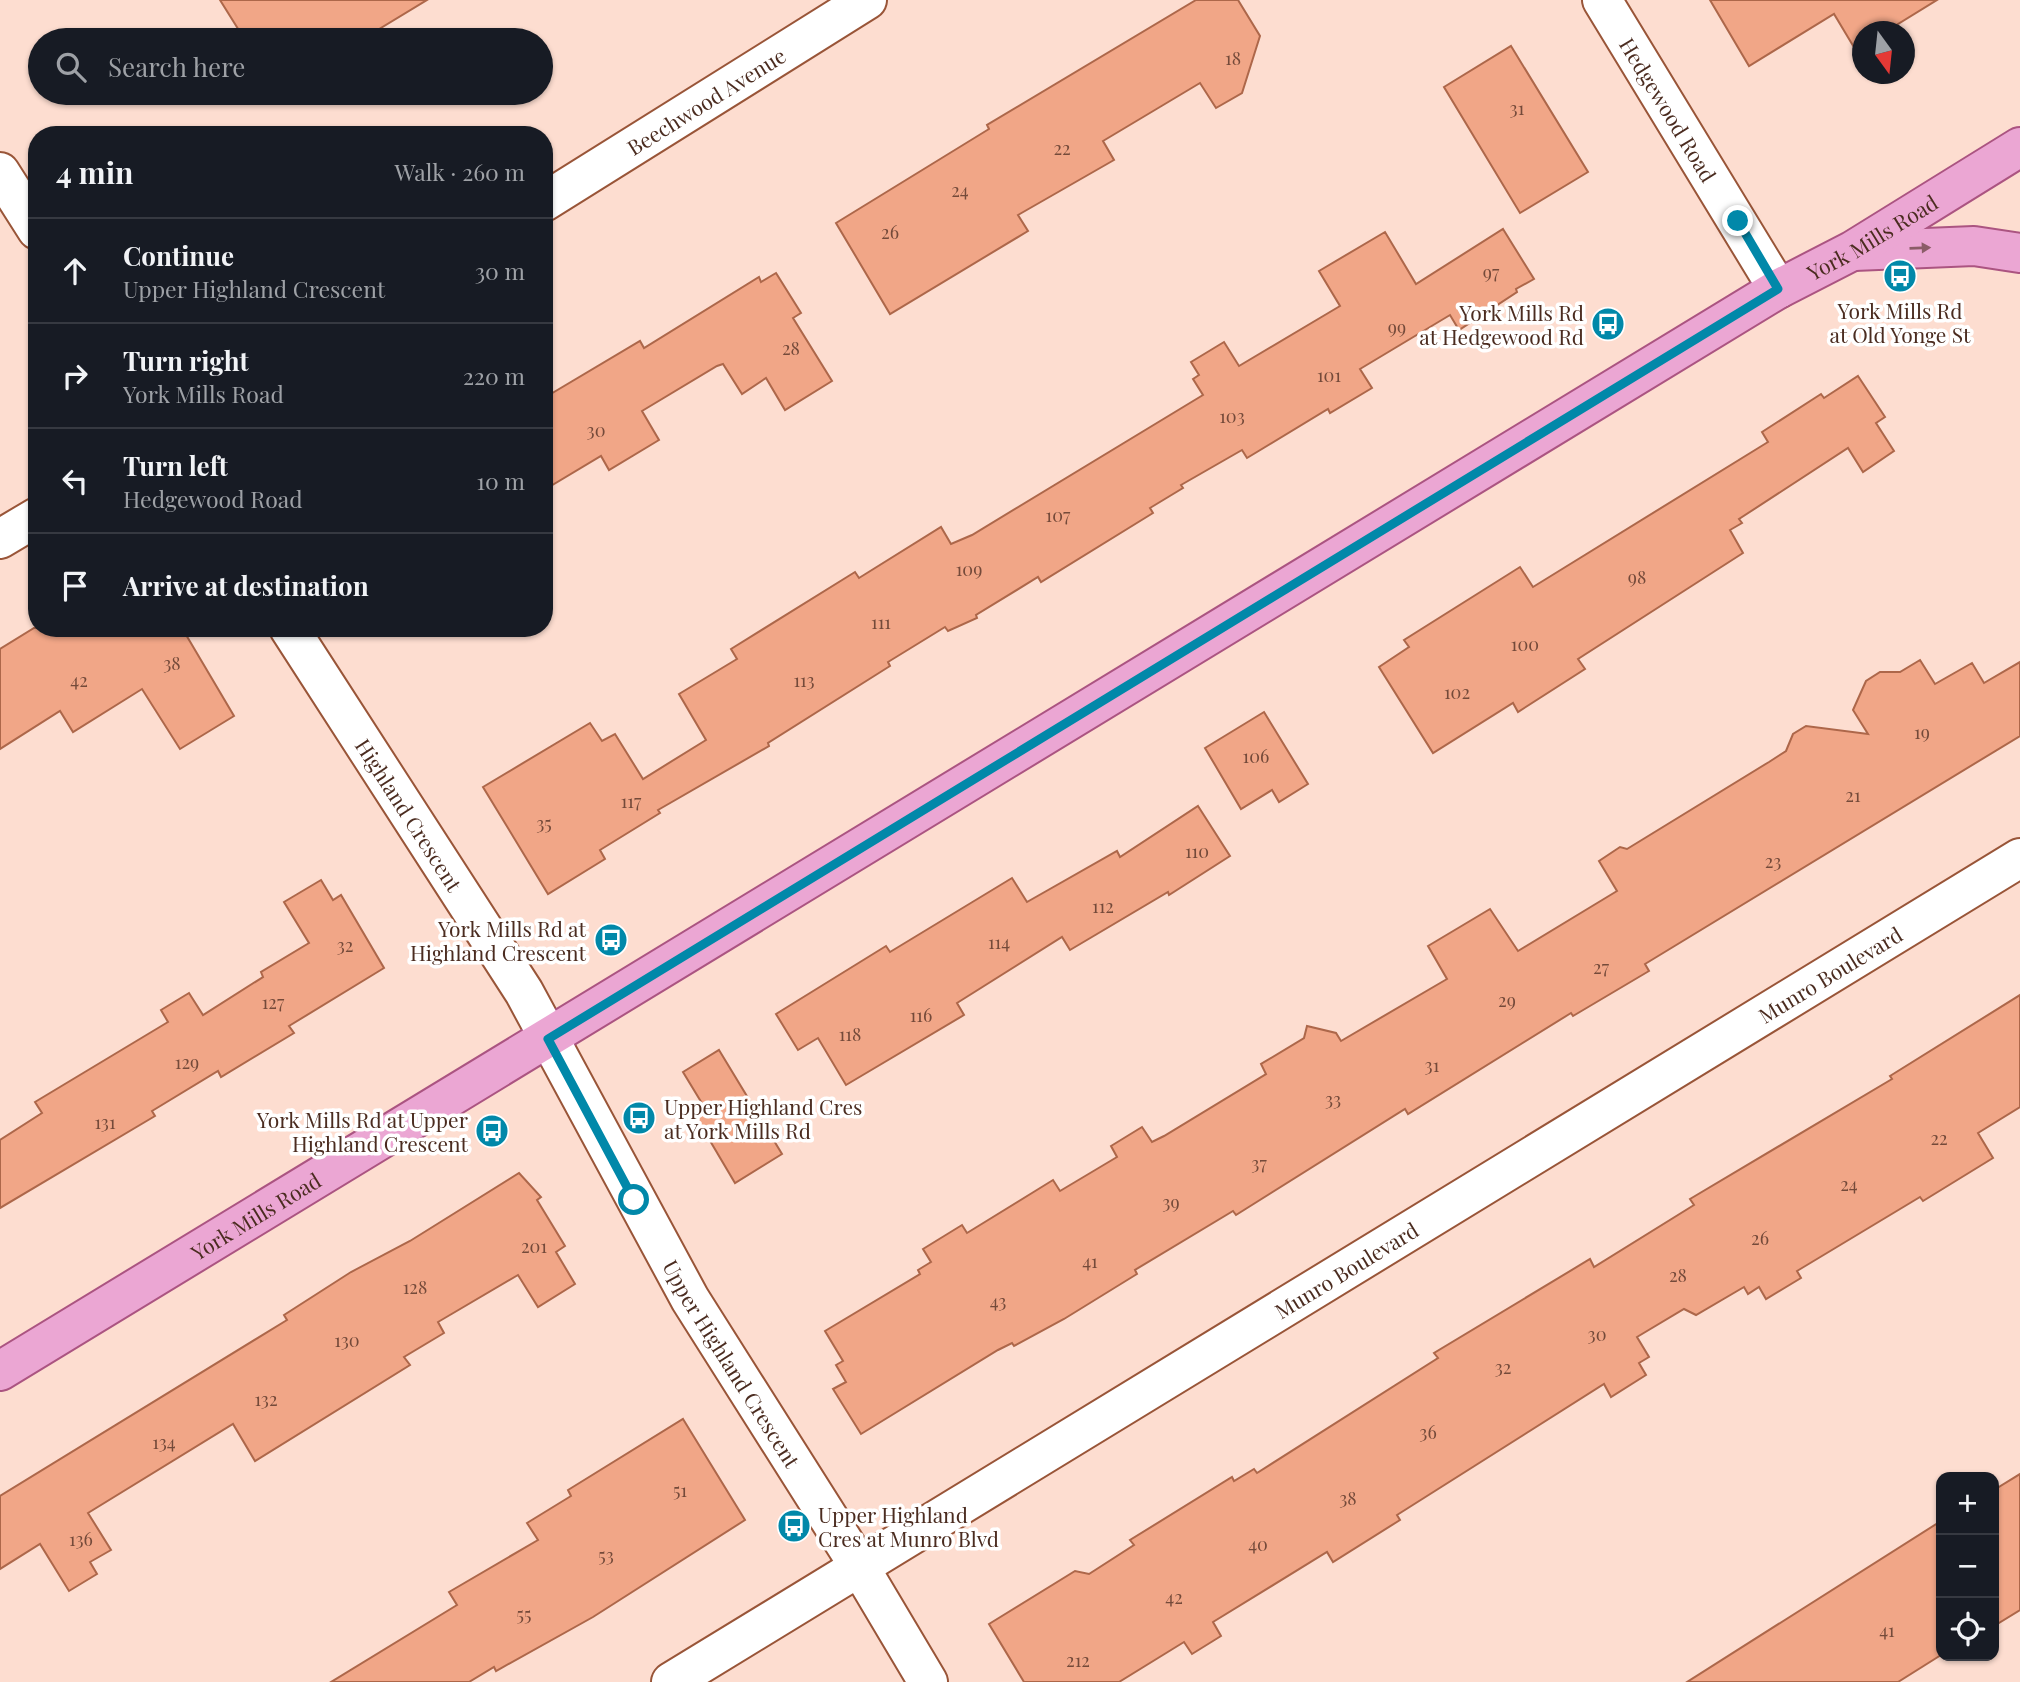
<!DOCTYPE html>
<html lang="en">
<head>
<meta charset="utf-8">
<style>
  body { margin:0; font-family:"Playfair Display",serif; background:#242831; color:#f1f3f6 }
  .controls { position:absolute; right:21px; bottom:21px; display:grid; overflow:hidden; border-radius:14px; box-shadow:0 2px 5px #0004 }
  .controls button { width:63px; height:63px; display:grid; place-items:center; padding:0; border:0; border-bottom:2px solid #363941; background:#171b24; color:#f1f3f6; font:35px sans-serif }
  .compass { position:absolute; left:1852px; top:21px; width:63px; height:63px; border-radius:50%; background:#171b24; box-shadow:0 2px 5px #0004; rotate:165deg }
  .stop { position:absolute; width:21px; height:21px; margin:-16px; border:5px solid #0188a9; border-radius:50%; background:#fff }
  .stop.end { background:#0188a9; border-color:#fff; box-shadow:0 2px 7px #0008 }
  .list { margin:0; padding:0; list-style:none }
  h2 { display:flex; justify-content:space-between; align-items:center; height:91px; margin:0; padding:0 28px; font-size:30px }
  h2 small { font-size:23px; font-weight:400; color:#9ea1a6 }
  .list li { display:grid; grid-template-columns:46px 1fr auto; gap:21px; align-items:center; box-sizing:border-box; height:105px; padding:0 28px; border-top:2px solid #363941 }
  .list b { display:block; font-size:26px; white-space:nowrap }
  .list p { margin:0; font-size:23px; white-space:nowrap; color:#9ea1a6 }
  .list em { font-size:23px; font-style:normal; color:#9ea1a6 }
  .icon { flex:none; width:38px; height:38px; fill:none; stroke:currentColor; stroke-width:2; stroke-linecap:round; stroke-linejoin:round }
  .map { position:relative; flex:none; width:2020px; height:1682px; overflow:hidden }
  .search { position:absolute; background:#171b24; box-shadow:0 2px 5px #0004; left:28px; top:28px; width:525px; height:77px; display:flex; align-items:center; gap:18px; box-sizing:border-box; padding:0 24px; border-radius:38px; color:#9ea1a6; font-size:26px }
  .panel { position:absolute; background:#171b24; box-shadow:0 2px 5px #0004; left:28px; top:126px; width:525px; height:511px; border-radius:28px }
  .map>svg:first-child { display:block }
</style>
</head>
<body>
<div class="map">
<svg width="2020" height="1682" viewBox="0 0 2020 1682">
  <rect width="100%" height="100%" fill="#fdddd0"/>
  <!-- building -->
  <g fill="#f1a687" stroke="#ad674a" stroke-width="2">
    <path d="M 220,0 L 427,0 L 361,40 L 245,40 Z"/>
    <path d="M 1196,0 L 1238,0 L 1260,36 L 1242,93 L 1216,108 L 1200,83 L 1103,141 L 1114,160 L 1018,215 L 1028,231 L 890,314 L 836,223 L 989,129 L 987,125 Z"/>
    <path d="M 1710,0 L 1937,0 L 1885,32 L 1863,32 L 1863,45 L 1855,49 L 1834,14 L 1749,66 Z"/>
    <path d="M 1511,46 L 1588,172 L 1520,213 L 1444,87 Z"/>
    <path d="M 1503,229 L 1534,279 L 1516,289 L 1517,292 L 1459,330 L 1450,315 L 1360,369 L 1372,388 L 1330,413 L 1328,409 L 1247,458 L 1242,450 L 1181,485 L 1183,488 L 1150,508 L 1153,513 L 1041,582 L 1038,577 L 976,615 L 977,618 L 948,631 L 945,627 L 888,662 L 890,666 L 768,743 L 769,746 L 658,810 L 660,813 L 600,850 L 605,859 L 548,894 L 483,787 L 590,723 L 602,741 L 615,734 L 643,779 L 706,740 L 679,694 L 737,659 L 731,649 L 855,572 L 859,578 L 941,527 L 951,544 L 972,535 L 1203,395 L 1193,379 L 1199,375 L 1191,362 L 1224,342 L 1239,366 L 1340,306 L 1319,271 L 1385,232 L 1416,284 Z"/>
    <path d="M 776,273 L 801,313 L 793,318 L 832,381 L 785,410 L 766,378 L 742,394 L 723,364 L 717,366 L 642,411 L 659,440 L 609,470 L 601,456 L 544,490 L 544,398 L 640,341 L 644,348 L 759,277 L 761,282 Z"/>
    <path d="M 1858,376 L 1885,417 L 1876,423 L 1894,451 L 1863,472 L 1848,448 L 1739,519 L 1742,523 L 1730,530 L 1743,553 L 1578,659 L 1585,669 L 1518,712 L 1513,703 L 1433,753 L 1379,667 L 1409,647 L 1404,640 L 1520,567 L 1533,587 L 1768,442 L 1762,432 L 1821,394 L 1824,398 Z"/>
    <path d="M 34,628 L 182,628 L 234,716 L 180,749 L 142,689 L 73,732 L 60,711 L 0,749 L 0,649 Z"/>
    <path d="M 1920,660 L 1935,684 L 1972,663 L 1984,683 L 2020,662 L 2020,736 L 1645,964 L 1649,971 L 1573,1016 L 1571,1013 L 1408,1114 L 1405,1109 L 1236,1215 L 1233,1211 L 1135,1270 L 1137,1274 L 1064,1319 L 1014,1346 L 1012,1343 L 998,1350 L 861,1434 L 833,1389 L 846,1382 L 836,1365 L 843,1361 L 825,1331 L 920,1274 L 918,1270 L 931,1262 L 923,1249 L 962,1225 L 967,1233 L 1053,1180 L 1060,1191 L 1117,1157 L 1111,1146 L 1142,1127 L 1152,1142 L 1164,1136 L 1266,1074 L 1261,1064 L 1304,1038 L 1307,1026 L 1336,1033 L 1341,1041 L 1447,979 L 1428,946 L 1490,909 L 1518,951 L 1617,891 L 1599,861 L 1620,847 L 1627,849 L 1769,762 L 1786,751 L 1793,734 L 1806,726 L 1868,734 L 1853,710 L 1866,681 L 1880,672 L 1900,672 Z"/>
    <path d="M 1264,712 L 1308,784 L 1279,802 L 1272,790 L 1241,809 L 1205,748 Z"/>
    <path d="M 1198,806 L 1230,856 L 1169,895 L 1168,892 L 1070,950 L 1062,937 L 957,1003 L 964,1015 L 846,1085 L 818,1038 L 798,1050 L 776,1014 L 886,946 L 890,952 L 1012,878 L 1027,902 L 1117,851 L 1120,857 Z"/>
    <path d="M 321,880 L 333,900 L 341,895 L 384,968 L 289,1026 L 294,1033 L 221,1077 L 218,1071 L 152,1111 L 155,1116 L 0,1208 L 0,1140 L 42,1113 L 35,1102 L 168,1022 L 161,1010 L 189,993 L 203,1015 L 263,977 L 261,972 L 309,943 L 284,902 Z"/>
    <path d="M 2020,995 L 2020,1107 L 1978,1133 L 1993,1158 L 1923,1201 L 1920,1197 L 1797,1271 L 1801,1278 L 1766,1299 L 1759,1287 L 1748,1294 L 1744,1287 L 1696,1315 L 1684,1309 L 1637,1337 L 1649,1357 L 1639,1363 L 1646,1375 L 1611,1397 L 1604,1384 L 1397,1515 L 1400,1520 L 1333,1562 L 1327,1552 L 1213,1622 L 1221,1636 L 1192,1654 L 1184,1642 L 1119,1682 L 1024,1682 L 989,1624 L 1075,1571 L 1089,1574 L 1134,1545 L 1130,1540 L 1232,1477 L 1234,1481 L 1254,1469 L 1257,1473 L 1438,1358 L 1434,1353 L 1590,1259 L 1594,1267 L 1694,1205 L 1690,1199 L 1892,1079 L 1890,1076 Z"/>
    <path d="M 719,1050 L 782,1154 L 735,1183 L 693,1112 L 703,1105 L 683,1072 Z"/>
    <path d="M 519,1173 L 541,1197 L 537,1200 L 565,1246 L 556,1252 L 575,1284 L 538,1307 L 518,1275 L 438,1322 L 444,1333 L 404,1357 L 410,1365 L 255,1461 L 233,1424 L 88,1513 L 111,1550 L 90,1562 L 97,1574 L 69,1591 L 40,1544 L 0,1569 L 0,1496 L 287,1320 L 284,1315 L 351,1272 L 410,1241 Z"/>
    <path d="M 683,1419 L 745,1520 L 593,1617 L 496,1671 L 494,1667 L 469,1682 L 331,1682 L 457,1605 L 449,1592 L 538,1540 L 527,1523 L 571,1496 L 568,1490 Z"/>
    <path d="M 2020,1474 L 2020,1610 L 1994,1626 L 1994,1490 Z"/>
    <path d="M 1941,1521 L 1941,1655 L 1898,1682 L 1687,1682 Z"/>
  </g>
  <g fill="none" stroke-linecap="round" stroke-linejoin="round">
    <defs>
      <g id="minor">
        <path id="s1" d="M 1602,0 L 1778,289"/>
        <path d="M 0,172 L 37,230"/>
        <path id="s2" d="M 544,202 L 867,0"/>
        <path d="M 0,539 L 37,517"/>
        <path id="s3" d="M 289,628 L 524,992 L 690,1299 L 859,1566 L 928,1682"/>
        <path id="s4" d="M 671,1682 L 2020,858"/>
      </g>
      <g id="major">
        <path d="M 1854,251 L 1974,246 L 2020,253"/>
        <path id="s5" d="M 0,1371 L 1778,289 L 1852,251 L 2020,147"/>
      </g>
    </defs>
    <!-- minor casing -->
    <use href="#minor" stroke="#995538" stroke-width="42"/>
    <!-- major casing -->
    <use href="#major" stroke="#ab5481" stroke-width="42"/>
    <!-- minor -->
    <use href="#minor" stroke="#fff" stroke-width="38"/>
    <!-- major -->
    <use href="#major" stroke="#eba6d3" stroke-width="38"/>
  </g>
  <!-- one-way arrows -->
  <defs><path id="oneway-solid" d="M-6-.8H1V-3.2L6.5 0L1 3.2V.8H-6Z" transform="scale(1.75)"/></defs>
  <use fill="#8b5d68" href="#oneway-solid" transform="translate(1920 248) rotate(-2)"/>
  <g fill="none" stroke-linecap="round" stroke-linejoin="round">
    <!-- route -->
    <path stroke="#0188a9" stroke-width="9" d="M 634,1200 L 548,1039 L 1778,289 L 1738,221"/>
  </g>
  <!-- icons -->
  <defs>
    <symbol id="bus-disc" viewBox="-11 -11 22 22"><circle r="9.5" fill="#0188a9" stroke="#fff"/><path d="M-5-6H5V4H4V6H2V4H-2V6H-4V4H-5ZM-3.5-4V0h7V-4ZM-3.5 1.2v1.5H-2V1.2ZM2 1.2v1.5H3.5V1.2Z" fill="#fff"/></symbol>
  </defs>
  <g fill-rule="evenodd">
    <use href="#bus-disc" x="1881" y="257" width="38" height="38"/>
    <use href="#bus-disc" x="1589" y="305" width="38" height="38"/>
    <use href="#bus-disc" x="592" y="921" width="38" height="38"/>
    <use href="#bus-disc" x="620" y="1099" width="38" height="38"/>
    <use href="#bus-disc" x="473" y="1112" width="38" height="38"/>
    <use href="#bus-disc" x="775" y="1507" width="38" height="38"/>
  </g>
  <g text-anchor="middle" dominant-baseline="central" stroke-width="7" stroke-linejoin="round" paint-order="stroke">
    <!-- number labels -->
    <g font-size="18" fill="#744a3a">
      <text x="1233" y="58">18</text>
      <text x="1517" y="108">31</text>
      <text x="1062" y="148">22</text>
      <text x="960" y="190">24</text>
      <text x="890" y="232">26</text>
      <text x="1491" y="272">97</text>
      <text x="1397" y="327">99</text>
      <text x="791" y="348">28</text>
      <text x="1329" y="375">101</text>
      <text x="1232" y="416">103</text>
      <text x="596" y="430">30</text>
      <text x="1058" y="515">107</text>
      <text x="969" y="569">109</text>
      <text x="1637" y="577">98</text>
      <text x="881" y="622">111</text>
      <text x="1525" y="644">100</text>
      <text x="172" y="663">38</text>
      <text x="79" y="680">42</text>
      <text x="804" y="680">113</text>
      <text x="1457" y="692">102</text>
      <text x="1922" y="732">19</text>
      <text x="1256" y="756">106</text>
      <text x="1853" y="795">21</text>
      <text x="631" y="801">117</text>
      <text x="544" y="823">35</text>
      <text x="1197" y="851">110</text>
      <text x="1773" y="861">23</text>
      <text x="1103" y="906">112</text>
      <text x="999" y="942">114</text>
      <text x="345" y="945">32</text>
      <text x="1601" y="967">27</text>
      <text x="1507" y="1000">29</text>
      <text x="273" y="1002">127</text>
      <text x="921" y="1015">116</text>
      <text x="850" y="1034">118</text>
      <text x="187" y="1062">129</text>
      <text x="1432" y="1065">31</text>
      <text x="1333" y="1099">33</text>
      <text x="105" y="1122">131</text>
      <text x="1939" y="1138">22</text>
      <text x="1259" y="1163">37</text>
      <text x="1849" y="1184">24</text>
      <text x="1171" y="1202">39</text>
      <text x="1760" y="1238">26</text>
      <text x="534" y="1246">201</text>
      <text x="1090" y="1261">41</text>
      <text x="1678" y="1275">28</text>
      <text x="415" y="1287">128</text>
      <text x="998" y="1301">43</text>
      <text x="1597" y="1334">30</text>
      <text x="347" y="1340">130</text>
      <text x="1503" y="1367">32</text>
      <text x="266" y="1399">132</text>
      <text x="1428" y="1432">36</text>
      <text x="164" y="1442">134</text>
      <text x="680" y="1490">51</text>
      <text x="1348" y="1498">38</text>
      <text x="81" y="1539">136</text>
      <text x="1258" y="1544">40</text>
      <text x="606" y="1555">53</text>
      <text x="1174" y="1597">42</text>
      <text x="524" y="1614">55</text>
      <text x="1887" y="1630">41</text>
      <text x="1078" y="1660">212</text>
    </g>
    <!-- street labels -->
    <g font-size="21" fill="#4b2c20" stroke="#fff">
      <text stroke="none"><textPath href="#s2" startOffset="191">Beechwood Avenue</textPath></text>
      <text stroke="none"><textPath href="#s1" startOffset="128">Hedgewood Road</textPath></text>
      <text stroke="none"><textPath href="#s5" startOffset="2189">York Mills Road</textPath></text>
      <text stroke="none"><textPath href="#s3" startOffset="222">Highland Crescent</textPath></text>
      <text stroke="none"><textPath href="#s4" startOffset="1358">Munro Boulevard</textPath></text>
      <text stroke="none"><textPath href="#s5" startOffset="299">York Mills Road</textPath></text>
      <text stroke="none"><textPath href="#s4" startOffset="791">Munro Boulevard</textPath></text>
      <text stroke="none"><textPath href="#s3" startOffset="859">Upper Highland Crescent</textPath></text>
    </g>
    <!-- poi labels -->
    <g font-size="21" fill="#4b2c20" stroke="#fff" text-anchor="end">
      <text x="1900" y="310" text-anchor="middle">York Mills Rd<tspan x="1900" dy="24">at Old Yonge St</tspan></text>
      <text x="1584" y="312">York Mills Rd<tspan x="1584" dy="24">at Hedgewood Rd</tspan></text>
      <text x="586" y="928">York Mills Rd at<tspan x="586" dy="24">Highland Crescent</tspan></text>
      <text x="664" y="1106" text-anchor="start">Upper Highland Cres<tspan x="664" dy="24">at York Mills Rd</tspan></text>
      <text x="468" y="1119">York Mills Rd at Upper<tspan x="468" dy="24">Highland Crescent</tspan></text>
      <text x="818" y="1514" text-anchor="start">Upper Highland<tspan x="818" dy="24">Cres at Munro Blvd</tspan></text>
    </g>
  </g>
</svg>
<div class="controls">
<button>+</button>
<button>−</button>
<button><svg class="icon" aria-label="locate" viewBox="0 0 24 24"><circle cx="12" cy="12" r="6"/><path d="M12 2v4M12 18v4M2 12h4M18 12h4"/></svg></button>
</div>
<svg class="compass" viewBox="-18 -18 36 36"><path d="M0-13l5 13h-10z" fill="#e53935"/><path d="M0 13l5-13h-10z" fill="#9ea1a6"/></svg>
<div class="stop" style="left:634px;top:1200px"></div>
<div class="stop end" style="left:1738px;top:221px"></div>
<div class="search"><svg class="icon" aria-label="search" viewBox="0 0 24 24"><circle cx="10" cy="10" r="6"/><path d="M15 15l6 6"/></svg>Search here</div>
<section class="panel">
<h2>4 min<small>Walk · 260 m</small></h2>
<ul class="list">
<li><svg class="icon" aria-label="ahead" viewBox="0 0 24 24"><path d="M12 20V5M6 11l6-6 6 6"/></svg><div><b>Continue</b><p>Upper Highland Crescent</p></div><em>30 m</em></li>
<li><svg class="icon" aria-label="right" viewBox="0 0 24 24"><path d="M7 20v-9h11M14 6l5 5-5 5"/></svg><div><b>Turn right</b><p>York Mills Road</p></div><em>220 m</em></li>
<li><svg class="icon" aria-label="left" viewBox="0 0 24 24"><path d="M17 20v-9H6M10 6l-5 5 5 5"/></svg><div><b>Turn left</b><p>Hedgewood Road</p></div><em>10 m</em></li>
<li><svg class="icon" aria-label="arrive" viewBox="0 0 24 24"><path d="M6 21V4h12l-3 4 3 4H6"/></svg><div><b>Arrive at destination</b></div></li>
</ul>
</section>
</div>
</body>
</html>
